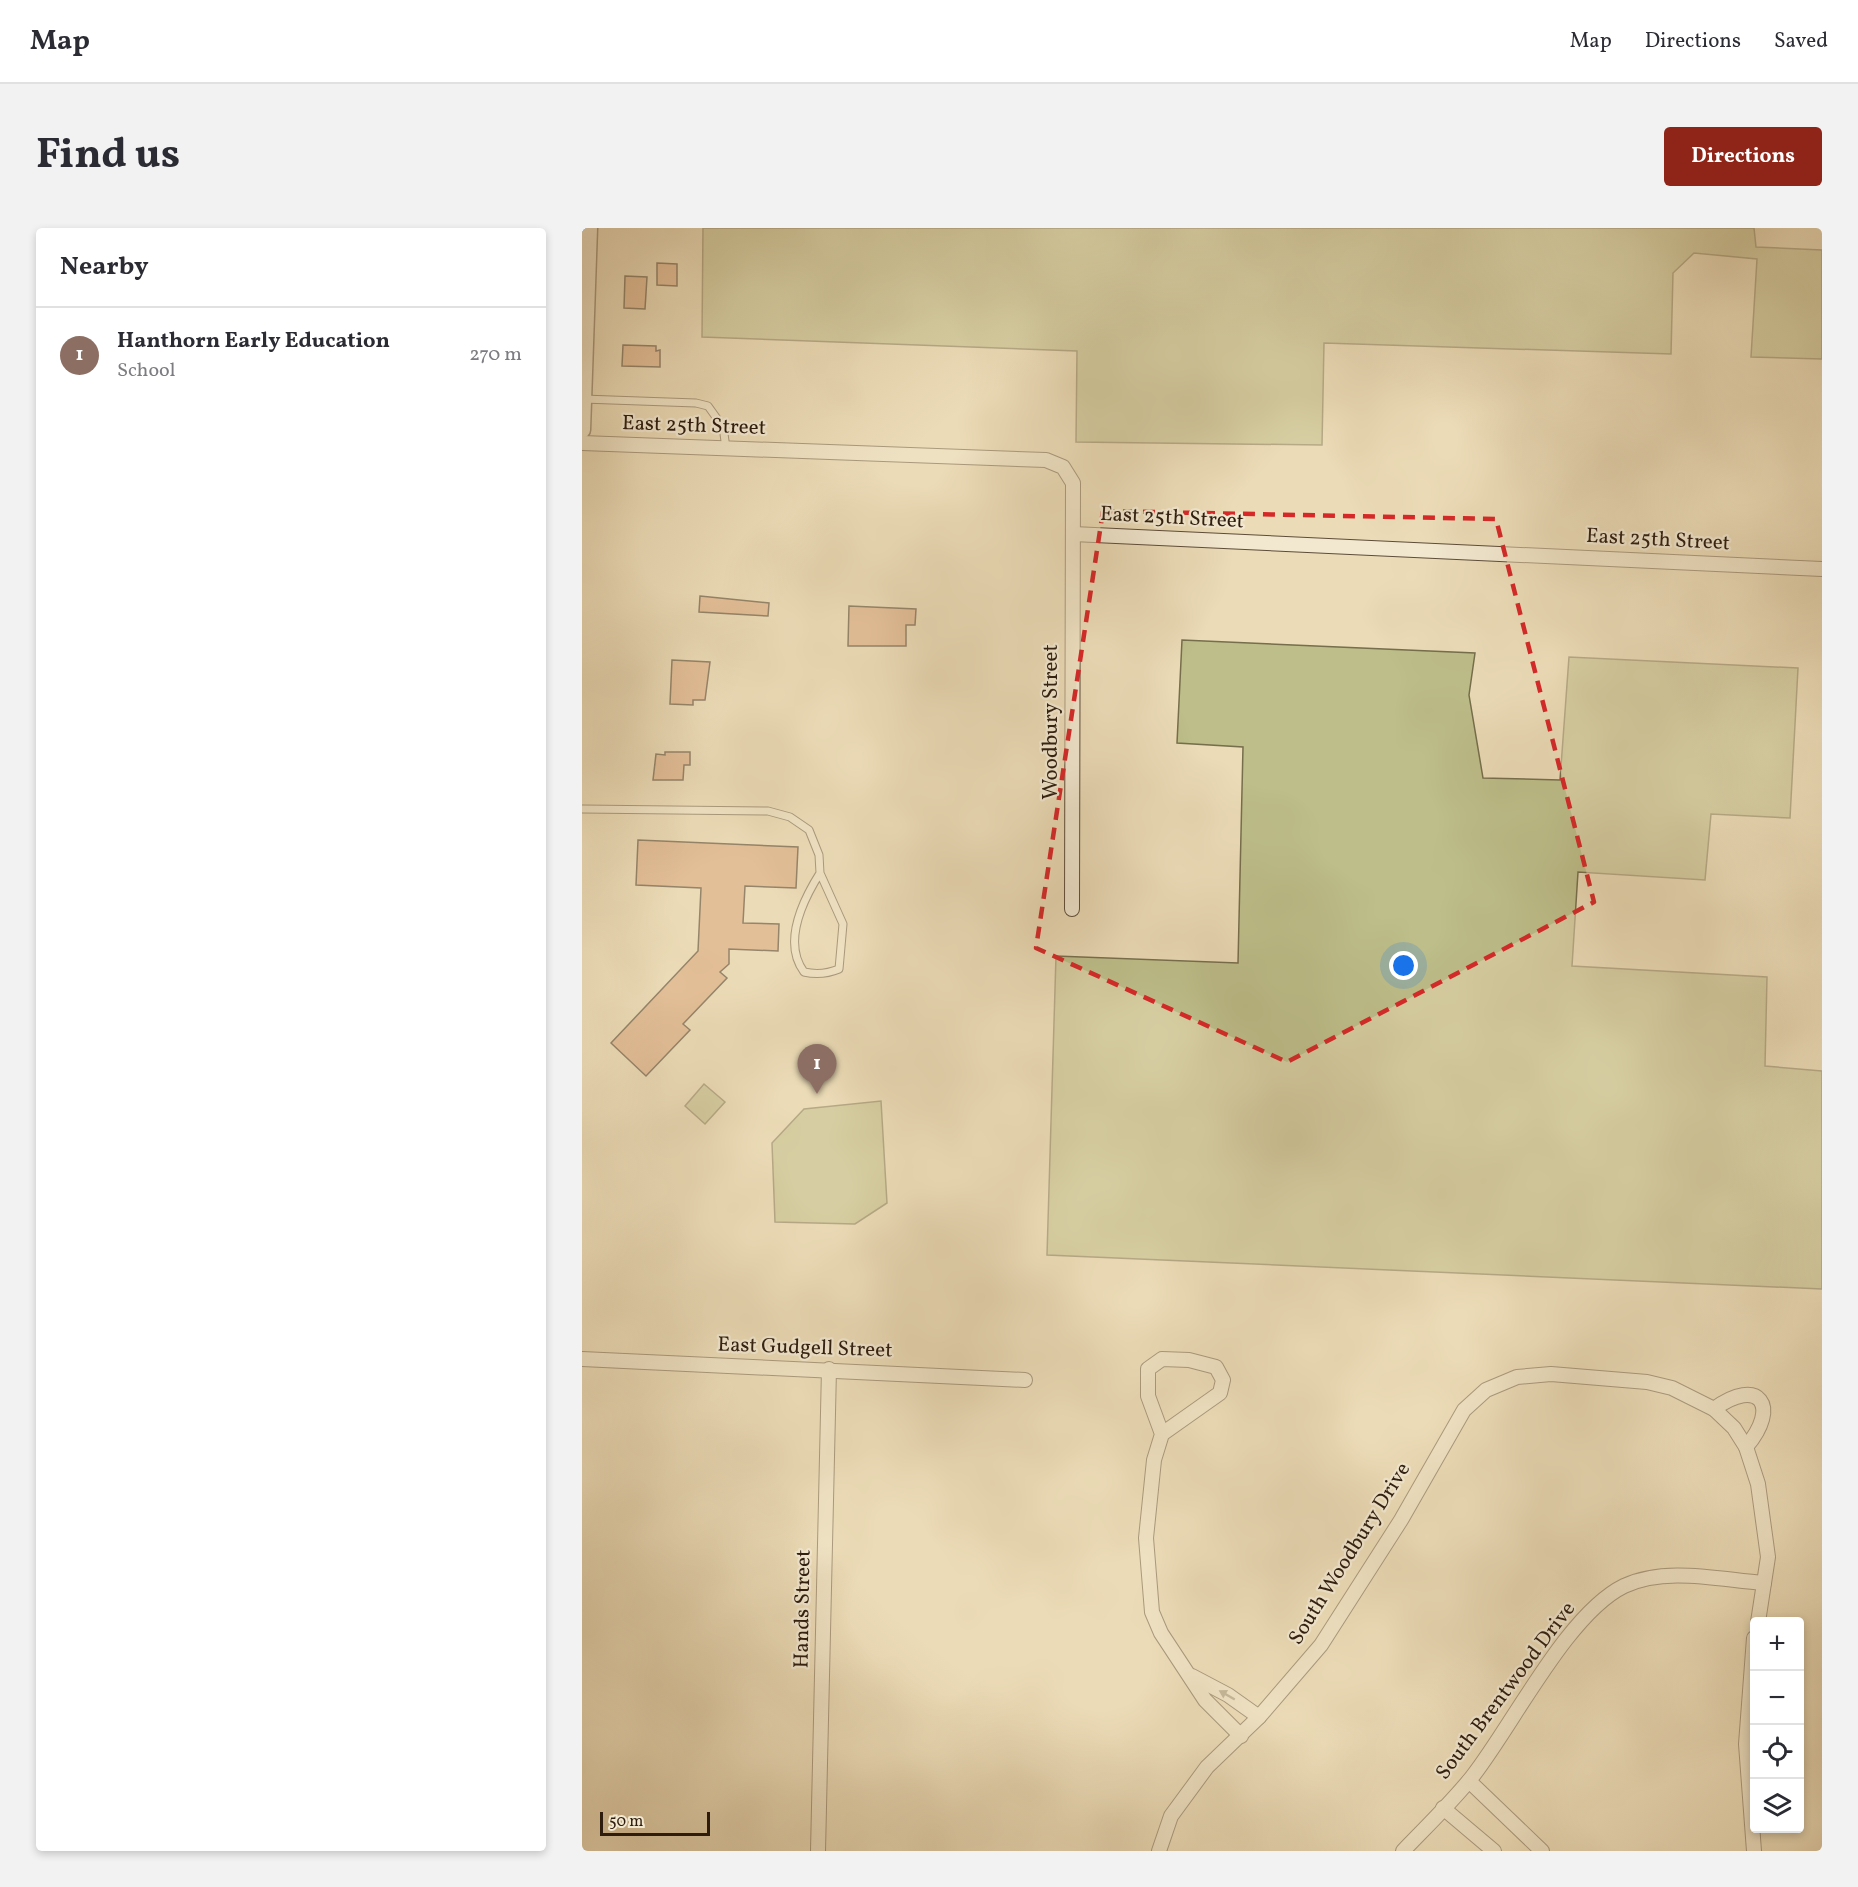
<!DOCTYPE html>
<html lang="en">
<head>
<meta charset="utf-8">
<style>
  body { margin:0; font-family:Vollkorn,serif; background:#f2f2f3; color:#2b2b33 }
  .controls { position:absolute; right:18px; bottom:18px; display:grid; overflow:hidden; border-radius:6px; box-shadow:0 3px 9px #0003 }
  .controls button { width:54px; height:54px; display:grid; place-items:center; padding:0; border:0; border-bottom:2px solid #e1e1e2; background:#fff; color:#2b2b33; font:30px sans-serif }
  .scale { position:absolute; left:18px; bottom:15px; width:110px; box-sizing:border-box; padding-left:6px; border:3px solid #2e1d0f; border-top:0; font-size:16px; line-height:21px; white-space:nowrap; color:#2e1d0f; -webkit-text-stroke:4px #f2e8d0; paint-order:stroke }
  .you { position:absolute; left:822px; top:738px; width:21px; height:21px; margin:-15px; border:4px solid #fff; border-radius:50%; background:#1a73e8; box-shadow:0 0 0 9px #1a73e833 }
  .badge { display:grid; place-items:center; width:39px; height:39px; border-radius:50%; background:#8f2418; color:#fff; font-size:20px; font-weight:700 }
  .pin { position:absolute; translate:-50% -50px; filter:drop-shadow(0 2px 3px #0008) }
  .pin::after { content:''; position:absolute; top:32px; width:21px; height:18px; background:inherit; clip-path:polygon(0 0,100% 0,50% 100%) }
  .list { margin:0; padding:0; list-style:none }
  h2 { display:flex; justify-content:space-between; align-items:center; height:78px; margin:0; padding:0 24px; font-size:26px }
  h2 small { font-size:20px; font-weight:400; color:#7c7c81 }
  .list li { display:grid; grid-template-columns:39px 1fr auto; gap:18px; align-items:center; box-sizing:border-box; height:96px; padding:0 24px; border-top:2px solid #e1e1e2 }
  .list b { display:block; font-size:22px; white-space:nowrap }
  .list p { margin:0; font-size:20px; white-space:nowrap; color:#7c7c81 }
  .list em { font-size:20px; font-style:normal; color:#7c7c81 }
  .icon { flex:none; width:33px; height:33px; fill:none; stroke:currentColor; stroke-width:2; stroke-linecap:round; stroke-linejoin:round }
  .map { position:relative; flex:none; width:1240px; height:1623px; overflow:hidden; border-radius:6px }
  header { display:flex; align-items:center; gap:36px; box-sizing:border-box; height:84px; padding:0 30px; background:#fff; border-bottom:2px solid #e1e1e2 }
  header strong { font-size:28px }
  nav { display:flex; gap:33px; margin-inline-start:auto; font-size:21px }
  .intro { display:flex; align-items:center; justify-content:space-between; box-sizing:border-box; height:144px; padding:0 36px }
  h1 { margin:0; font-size:42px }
  .button { padding:15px 27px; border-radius:6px; background:#8f2418; color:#fff; font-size:21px; font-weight:700 }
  main { display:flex; gap:36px; padding:0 36px }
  aside { flex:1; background:#fff; border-radius:6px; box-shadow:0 3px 9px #0003 }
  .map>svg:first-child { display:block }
</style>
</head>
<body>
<header>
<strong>Map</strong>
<nav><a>Map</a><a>Directions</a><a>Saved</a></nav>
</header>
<div class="intro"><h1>Find us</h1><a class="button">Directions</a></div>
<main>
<aside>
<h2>Nearby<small></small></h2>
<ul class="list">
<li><span class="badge" style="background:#8d6e63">1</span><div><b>Hanthorn Early Education</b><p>School</p></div><em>270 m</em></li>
</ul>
</aside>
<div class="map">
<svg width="1240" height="1623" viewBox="0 0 1240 1623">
  <rect width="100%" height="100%" fill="#ebdbb7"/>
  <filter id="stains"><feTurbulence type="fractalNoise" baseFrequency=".00333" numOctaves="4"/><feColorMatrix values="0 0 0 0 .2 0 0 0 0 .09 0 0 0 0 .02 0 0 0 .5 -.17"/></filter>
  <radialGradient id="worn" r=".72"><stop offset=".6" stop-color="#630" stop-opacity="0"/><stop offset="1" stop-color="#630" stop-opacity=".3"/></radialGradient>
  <!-- green -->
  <g fill="#bdbe8a" stroke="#766e4c" stroke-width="1.5">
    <path d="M 121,0 L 1172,0 L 1174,19 L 1240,22 L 1240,131 L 1169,129 L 1175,31 L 1112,25 L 1091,45 L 1089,126 L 742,115 L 740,217 L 494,214 L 495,123 L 120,109 Z"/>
    <path d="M 600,412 L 893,425 L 887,467 L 901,550 L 978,552 L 987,429 L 1216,440 L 1208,590 L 1129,586 L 1123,652 L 996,644 L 990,738 L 1185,749 L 1183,838 L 1240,843 L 1240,1061 L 465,1027 L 474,728 L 656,735 L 661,519 L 595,515 Z"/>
    <path d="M 122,856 L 143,874 L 123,896 L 103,878 Z"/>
    <path d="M 299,873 L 305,975 L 273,996 L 193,994 L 190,915 L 222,881 Z"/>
  </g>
  <!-- building -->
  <g fill="#da9e74" stroke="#2e1d0f" stroke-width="1.5">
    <path d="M 75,35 L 95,36 L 95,58 L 75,57 Z"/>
    <path d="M 43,48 L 65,49 L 63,81 L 42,80 Z"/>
    <path d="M 41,117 L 74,118 L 74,123 L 78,122 L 78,139 L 40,138 Z"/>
    <path d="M 118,368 L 187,375 L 186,388 L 117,384 Z"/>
    <path d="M 267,378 L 334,381 L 333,397 L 324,397 L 324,418 L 266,418 Z"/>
    <path d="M 90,432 L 128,434 L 123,472 L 111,472 L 111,477 L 88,476 Z"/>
    <path d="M 83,524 L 108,524 L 108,537 L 102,537 L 101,552 L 71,552 L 74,526 L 83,527 Z"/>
    <path d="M 56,612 L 216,619 L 214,660 L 163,658 L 161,695 L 197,696 L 196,723 L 147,721 L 147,736 L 138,744 L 145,750 L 101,796 L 108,802 L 64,848 L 29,815 L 116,723 L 119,660 L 54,657 Z"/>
  </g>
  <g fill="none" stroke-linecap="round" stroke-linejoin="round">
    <defs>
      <g id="service">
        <path d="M 1,171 L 114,175 L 126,178 L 141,199 L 144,220"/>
        <path d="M 0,581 L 186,583 L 208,589 L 227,602 L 237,627 L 238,645 L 261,696 L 257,741 C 245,746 235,747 222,744 C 200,714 221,672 238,645"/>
      </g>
      <g id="minor">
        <path d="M 0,215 L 464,232 L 481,239 L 491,255 L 490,681"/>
        <path d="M 491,306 L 1240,341"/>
        <path d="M 0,1131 L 443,1152"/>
        <path d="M 1132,1181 C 1177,1148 1199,1178 1164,1219"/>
        <path d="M 580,1206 L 566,1168 L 566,1141 L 580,1131 L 607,1132 L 634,1139 L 641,1152 L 638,1165 L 580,1206 L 572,1232 L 564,1310 L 570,1384 L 579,1405 L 623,1472 L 659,1508"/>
        <path d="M 610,1448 L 646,1467 L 677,1489"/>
        <path d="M 887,1553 L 960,1623"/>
        <path d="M 861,1580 L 912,1623"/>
        <path d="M 236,1623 L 247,1141"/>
        <path d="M 577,1623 L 589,1588 L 625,1539 L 677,1489 L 739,1417 L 819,1292 L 882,1182 L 904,1162 L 935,1149 L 969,1146 L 1065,1154 L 1090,1160 L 1132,1181 L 1152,1200 L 1164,1219 L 1176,1256 L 1186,1329 L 1176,1394"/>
        <path d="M 821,1623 C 844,1599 869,1575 890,1549 C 931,1497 985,1386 1042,1358 C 1084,1338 1139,1352 1182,1355"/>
        <path d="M 1172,1623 L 1164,1516 L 1172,1410"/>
      </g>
      <path id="tertiary" d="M 0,202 L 7,0"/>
    </defs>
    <!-- service casing -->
    <use href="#service" stroke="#5d4c39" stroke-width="9"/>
    <!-- minor casing -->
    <use href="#minor" stroke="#5d4c39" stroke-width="16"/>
    <!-- tertiary casing -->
    <use href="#tertiary" stroke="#5d4c39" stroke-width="19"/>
    <!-- service -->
    <use href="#service" stroke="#f2e8d0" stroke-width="7"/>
    <!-- minor -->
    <use href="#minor" stroke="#f2e8d0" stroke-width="14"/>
    <!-- tertiary -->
    <use href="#tertiary" stroke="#f2e8d0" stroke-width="16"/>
  </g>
  <!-- one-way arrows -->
  <defs><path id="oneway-solid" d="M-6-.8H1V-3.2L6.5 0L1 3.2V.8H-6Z" transform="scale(1.5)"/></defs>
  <use fill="#9a8d79" href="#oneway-solid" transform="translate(645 1467) rotate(-150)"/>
  <!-- marked area -->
  <path d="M0 0H1240V1623H0ZM 521,283 L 914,291 L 1012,674 L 705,834 L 454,720 Z" fill="#ebdbb7" fill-opacity=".55" fill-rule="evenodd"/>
  <path fill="none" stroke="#d62828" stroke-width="4.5" stroke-dasharray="12 8" stroke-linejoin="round" d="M 521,283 L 914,291 L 1012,674 L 705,834 L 454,720 Z"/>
  <g text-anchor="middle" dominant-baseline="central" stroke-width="4.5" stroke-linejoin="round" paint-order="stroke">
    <!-- street labels -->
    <g font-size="21" fill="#2e1d0f" stroke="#f2e8d0">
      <text transform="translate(112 198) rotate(2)">East 25th Street</text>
      <text transform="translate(590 290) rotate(3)">East 25th Street</text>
      <text transform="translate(1076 312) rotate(3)">East 25th Street</text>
      <text transform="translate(469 494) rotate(-90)">Woodbury Street</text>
      <text transform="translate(223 1120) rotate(2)">East Gudgell Street</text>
      <text transform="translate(768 1326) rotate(-58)">South Woodbury Drive</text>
      <text transform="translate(221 1381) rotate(-89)">Hands Street</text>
      <text transform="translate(924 1463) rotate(-53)">South Brentwood Drive</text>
    </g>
  </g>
  <rect width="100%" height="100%" filter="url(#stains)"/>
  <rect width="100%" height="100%" fill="url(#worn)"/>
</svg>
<div class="controls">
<button>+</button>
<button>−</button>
<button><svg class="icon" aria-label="locate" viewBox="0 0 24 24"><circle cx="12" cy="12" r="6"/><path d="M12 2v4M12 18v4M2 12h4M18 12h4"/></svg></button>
<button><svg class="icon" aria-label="layers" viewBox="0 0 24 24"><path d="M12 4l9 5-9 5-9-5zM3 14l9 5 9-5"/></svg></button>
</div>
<div class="scale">50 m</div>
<div class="you"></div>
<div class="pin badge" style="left:235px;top:866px;background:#8d6e63">1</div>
</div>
</main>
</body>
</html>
